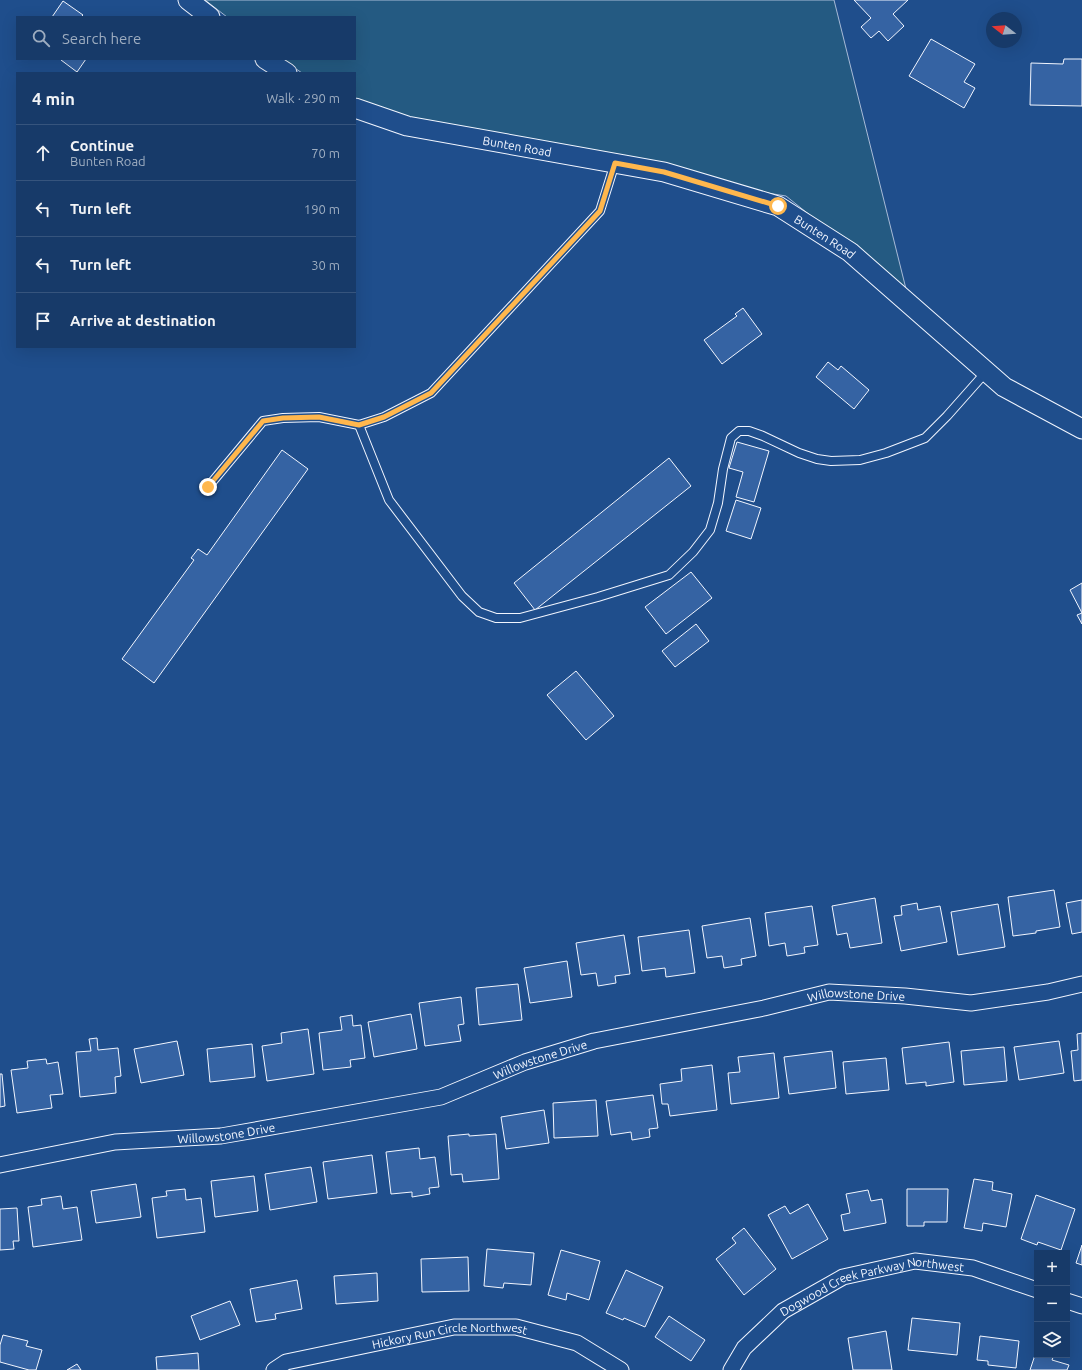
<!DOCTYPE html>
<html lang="en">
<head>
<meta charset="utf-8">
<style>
  body { margin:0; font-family:Ubuntu,sans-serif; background:#20416f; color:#f1f3f6 }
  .controls { position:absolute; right:12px; bottom:12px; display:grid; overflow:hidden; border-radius:0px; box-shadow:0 4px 16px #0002 }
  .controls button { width:36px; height:36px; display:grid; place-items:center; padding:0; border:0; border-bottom:1px solid #36547d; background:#173a69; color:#f1f3f6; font:20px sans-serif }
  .compass { position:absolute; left:986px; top:12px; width:36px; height:36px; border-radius:50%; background:#173a69; box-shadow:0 4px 16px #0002; rotate:287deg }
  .stop { position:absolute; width:12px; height:12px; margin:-9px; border:3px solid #ffb74d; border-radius:50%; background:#fff }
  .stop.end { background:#ffb74d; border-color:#fff; box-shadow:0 1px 4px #0008 }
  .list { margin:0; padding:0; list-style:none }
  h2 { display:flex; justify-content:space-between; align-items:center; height:52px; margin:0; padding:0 16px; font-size:17px }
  h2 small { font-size:13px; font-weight:400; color:#9eadc0 }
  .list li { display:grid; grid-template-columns:26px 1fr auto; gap:12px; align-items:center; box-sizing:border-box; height:56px; padding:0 16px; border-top:1px solid #36547d }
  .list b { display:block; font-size:15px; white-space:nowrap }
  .list p { margin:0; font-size:13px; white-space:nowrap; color:#9eadc0 }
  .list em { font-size:13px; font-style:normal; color:#9eadc0 }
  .icon { flex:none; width:22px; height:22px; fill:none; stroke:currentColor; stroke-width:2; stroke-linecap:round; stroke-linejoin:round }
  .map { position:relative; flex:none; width:1082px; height:1370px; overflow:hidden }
  .search { position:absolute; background:#173a69; box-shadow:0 4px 16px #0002; left:16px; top:16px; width:340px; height:44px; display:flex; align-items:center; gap:10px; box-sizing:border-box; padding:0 14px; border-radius:0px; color:#9eadc0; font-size:15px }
  .panel { position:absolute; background:#173a69; box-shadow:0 4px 16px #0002; left:16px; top:72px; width:340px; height:276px; border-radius:0px }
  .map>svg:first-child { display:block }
</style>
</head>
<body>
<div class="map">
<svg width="1082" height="1370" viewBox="0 0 1082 1370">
  <rect width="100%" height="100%" fill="#1f4e8c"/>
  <!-- green -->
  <path fill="#245a82" stroke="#a8bbd7" d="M 205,0 L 834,0 L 907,293 L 786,196 L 618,169 L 442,138 L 355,98 L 355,73 L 302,73 L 282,59 L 355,59 L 355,17 L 227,17 Z"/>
  <!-- building -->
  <g fill="#3563a3" stroke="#f2f6ff">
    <path d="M 854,0 L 908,0 L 893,14 L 904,26 L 888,41 L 879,31 L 871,38 L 861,27 L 871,18 Z"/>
    <path d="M 63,1 L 83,15 L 81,17 L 52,17 Z"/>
    <path d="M 931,39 L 975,64 L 964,82 L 975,88 L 964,108 L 909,76 Z"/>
    <path d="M 62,59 L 86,59 L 77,72 L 61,60 Z"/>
    <path d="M 1064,59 L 1082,59 L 1082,106 L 1030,105 L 1031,63 L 1063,64 Z"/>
    <path d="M 743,308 L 762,334 L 722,364 L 704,340 L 737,316 L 735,314 Z"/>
    <path d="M 828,362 L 838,370 L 841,366 L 869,390 L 854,409 L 816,377 Z"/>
    <path d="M 737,442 L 769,451 L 754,502 L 736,497 L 743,472 L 729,468 Z"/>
    <path d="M 282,450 L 308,469 L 154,683 L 122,659 L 194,560 L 191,558 L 198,549 L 207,555 Z"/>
    <path d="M 669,458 L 691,486 L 535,610 L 514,583 Z"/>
    <path d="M 736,500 L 761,508 L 751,539 L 726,531 Z"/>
    <path d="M 691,572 L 712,598 L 666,634 L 645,607 Z"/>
    <path d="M 1082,583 L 1082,613 L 1070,590 Z"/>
    <path d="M 1082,613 L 1082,624 L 1077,615 Z"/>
    <path d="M 696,624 L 709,641 L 675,667 L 662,651 Z"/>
    <path d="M 576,671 L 614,716 L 586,740 L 547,695 Z"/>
    <path d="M 1054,890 L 1060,927 L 1036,931 L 1036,933 L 1013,936 L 1008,897 Z"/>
    <path d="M 875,898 L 882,943 L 850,948 L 847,933 L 837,935 L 832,906 Z"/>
    <path d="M 1082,900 L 1082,932 L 1072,934 L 1066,903 Z"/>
    <path d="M 917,903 L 918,910 L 940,906 L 947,942 L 901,951 L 894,916 L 902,915 L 901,906 Z"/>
    <path d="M 998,904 L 1005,947 L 958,955 L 951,912 Z"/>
    <path d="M 812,906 L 818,945 L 804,947 L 805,953 L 787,956 L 785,943 L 769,946 L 765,913 Z"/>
    <path d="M 750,918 L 756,956 L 741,959 L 742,965 L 724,968 L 722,956 L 707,958 L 702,926 Z"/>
    <path d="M 689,930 L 695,973 L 666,977 L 665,968 L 642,971 L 638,937 Z"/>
    <path d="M 624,935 L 630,974 L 615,976 L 616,983 L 598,986 L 596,973 L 581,975 L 576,943 Z"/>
    <path d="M 567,961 L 572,997 L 530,1003 L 524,968 Z"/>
    <path d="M 518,984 L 522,1020 L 479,1025 L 476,988 Z"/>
    <path d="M 461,997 L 464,1024 L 458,1025 L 461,1041 L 425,1046 L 419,1003 Z"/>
    <path d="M 411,1014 L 417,1049 L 374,1057 L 368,1022 Z"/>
    <path d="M 352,1015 L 353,1026 L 361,1025 L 365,1058 L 350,1060 L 351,1067 L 323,1070 L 319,1033 L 342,1030 L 340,1017 Z"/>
    <path d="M 308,1029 L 314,1074 L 267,1081 L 262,1046 L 282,1043 L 281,1033 Z"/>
    <path d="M 1082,1033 L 1082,1080 L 1074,1081 L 1071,1051 L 1078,1050 L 1077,1034 Z"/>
    <path d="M 97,1038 L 98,1050 L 118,1048 L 121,1076 L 115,1077 L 116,1093 L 80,1097 L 76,1052 L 91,1051 L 89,1039 Z"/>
    <path d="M 177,1041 L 184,1075 L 141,1083 L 134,1049 Z"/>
    <path d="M 1059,1041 L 1064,1073 L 1019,1080 L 1014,1047 Z"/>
    <path d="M 949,1042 L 954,1082 L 926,1086 L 926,1082 L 906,1084 L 902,1048 Z"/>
    <path d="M 252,1044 L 255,1077 L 210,1082 L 207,1049 Z"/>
    <path d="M 1004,1047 L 1007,1081 L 964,1085 L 961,1051 Z"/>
    <path d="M 832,1051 L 836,1088 L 789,1094 L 784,1057 Z"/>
    <path d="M 774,1053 L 779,1098 L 731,1104 L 728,1073 L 740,1072 L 738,1057 Z"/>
    <path d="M 886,1058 L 889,1090 L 846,1094 L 843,1062 Z"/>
    <path d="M 46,1059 L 47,1064 L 58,1062 L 63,1094 L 50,1095 L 52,1108 L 17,1113 L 11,1070 L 28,1068 L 27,1061 Z"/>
    <path d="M 712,1065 L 717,1110 L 670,1116 L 668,1104 L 662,1104 L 660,1084 L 682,1081 L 681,1069 Z"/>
    <path d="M 0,1074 L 2,1074 L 5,1106 L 0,1107 Z"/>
    <path d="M 653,1095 L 658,1128 L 649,1129 L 650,1137 L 632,1140 L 631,1132 L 611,1135 L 606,1101 Z"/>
    <path d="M 596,1100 L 598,1136 L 554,1138 L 553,1103 Z"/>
    <path d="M 544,1110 L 549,1143 L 506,1149 L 501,1117 Z"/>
    <path d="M 469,1134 L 469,1136 L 496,1134 L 499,1179 L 463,1182 L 462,1174 L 451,1175 L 448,1136 Z"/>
    <path d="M 419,1148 L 420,1159 L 435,1157 L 439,1187 L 429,1188 L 430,1194 L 412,1197 L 412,1192 L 391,1194 L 386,1152 Z"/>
    <path d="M 372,1155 L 377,1193 L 328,1199 L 323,1162 Z"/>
    <path d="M 311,1167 L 317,1202 L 270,1210 L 265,1174 Z"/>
    <path d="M 254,1176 L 258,1211 L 215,1217 L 211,1181 Z"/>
    <path d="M 974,1179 L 993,1182 L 992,1190 L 1012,1194 L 1006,1227 L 983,1223 L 982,1231 L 964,1228 Z"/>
    <path d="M 136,1184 L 141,1217 L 96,1223 L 91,1191 Z"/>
    <path d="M 185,1189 L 186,1200 L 201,1198 L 205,1232 L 157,1238 L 152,1198 L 167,1196 L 166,1191 Z"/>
    <path d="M 907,1189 L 948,1189 L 947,1222 L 924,1222 L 924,1226 L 907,1226 Z"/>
    <path d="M 868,1190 L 871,1201 L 882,1199 L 886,1223 L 844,1231 L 841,1215 L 850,1213 L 846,1194 Z"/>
    <path d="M 1036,1195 L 1075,1209 L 1061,1250 L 1038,1242 L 1037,1245 L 1021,1239 Z"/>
    <path d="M 61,1196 L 63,1209 L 77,1207 L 82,1240 L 33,1247 L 28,1207 L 42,1205 L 41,1199 Z"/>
    <path d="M 808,1204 L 828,1239 L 792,1259 L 768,1215 L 785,1206 L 790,1214 Z"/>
    <path d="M 17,1208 L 19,1241 L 13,1241 L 14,1249 L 0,1250 L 0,1209 Z"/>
    <path d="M 744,1228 L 776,1269 L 744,1295 L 716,1259 L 736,1243 L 732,1238 Z"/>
    <path d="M 1082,1245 L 1082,1265 L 1076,1263 Z"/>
    <path d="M 487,1249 L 534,1253 L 531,1285 L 504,1283 L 503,1288 L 484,1286 Z"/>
    <path d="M 561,1250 L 600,1261 L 589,1300 L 567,1293 L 566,1300 L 548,1295 Z"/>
    <path d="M 468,1257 L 469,1291 L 422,1292 L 421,1259 Z"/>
    <path d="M 626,1270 L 663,1287 L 645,1327 L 624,1318 L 623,1320 L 606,1313 Z"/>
    <path d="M 377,1273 L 378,1301 L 336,1304 L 334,1276 Z"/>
    <path d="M 297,1280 L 302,1309 L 275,1314 L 276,1319 L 256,1322 L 250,1289 Z"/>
    <path d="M 230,1301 L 240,1325 L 200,1340 L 191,1316 Z"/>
    <path d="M 669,1316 L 705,1340 L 691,1361 L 655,1337 Z"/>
    <path d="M 912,1318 L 960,1323 L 957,1355 L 908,1350 Z"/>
    <path d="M 886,1331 L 892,1370 L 853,1370 L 848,1338 Z"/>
    <path d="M 3,1335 L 28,1341 L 26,1346 L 42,1350 L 36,1370 L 29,1370 L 0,1362 L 0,1345 Z"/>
    <path d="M 980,1336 L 1019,1341 L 1016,1368 L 988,1365 L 988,1361 L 977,1360 Z"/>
    <path d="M 1037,1349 L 1037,1355 L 1054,1355 L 1052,1360 L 1069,1365 L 1067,1370 L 1030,1370 Z"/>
    <path d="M 198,1353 L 199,1370 L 157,1370 L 156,1357 Z"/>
    <path d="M 77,1364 L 81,1370 L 67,1370 Z"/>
  </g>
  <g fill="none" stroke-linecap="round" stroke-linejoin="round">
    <defs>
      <g id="service">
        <path d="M 359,425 L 389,500 L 462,596 L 479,612 L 496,618 L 520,618 L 598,597 L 669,575 L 693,552 L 710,530 L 718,503 L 723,469 L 731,438 L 739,431 L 749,431 L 763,436 L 799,453 L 817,459 L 831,461 L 860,460 L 886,453 L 925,438 L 947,416 L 986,372"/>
        <path d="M 208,487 L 263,421 L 283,418 L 319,417 L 359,425 L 384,417 L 431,393 L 600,211 L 615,163"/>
      </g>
      <g id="minor">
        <path id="s1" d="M 0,1165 L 115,1142 L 221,1136 L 441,1097 L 525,1062 L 594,1041 L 764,1008 L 829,992 L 905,996 L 971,1003 L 1048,992 L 1082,984"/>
        <path d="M 1067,1301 L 1082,1306"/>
        <path id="s2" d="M 274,1370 L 286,1362 L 454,1327 L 516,1327 L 577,1343 L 621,1370"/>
        <path id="s3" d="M 731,1370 L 744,1348 L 783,1311 L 843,1277 L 915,1261 L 973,1268 L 1037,1290"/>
      </g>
      <g id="tertiary">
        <path d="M 188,0 L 210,17"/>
        <path d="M 265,59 L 287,73"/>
        <path id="s4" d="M 355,108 L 407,126 L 664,172 L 778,206 L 850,252 L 1004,387 L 1082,429"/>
      </g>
    </defs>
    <!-- service casing -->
    <use href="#service" stroke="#f2f6ff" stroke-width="10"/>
    <!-- minor casing -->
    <use href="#minor" stroke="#f2f6ff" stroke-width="17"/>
    <!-- tertiary casing -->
    <use href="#tertiary" stroke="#f2f6ff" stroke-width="21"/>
    <!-- service -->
    <use href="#service" stroke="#1f4e8c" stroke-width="8"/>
    <!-- minor -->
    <use href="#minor" stroke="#1f4e8c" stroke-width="15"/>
    <!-- tertiary -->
    <use href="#tertiary" stroke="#1f4e8c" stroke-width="19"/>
  </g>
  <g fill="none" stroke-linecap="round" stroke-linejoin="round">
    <!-- route -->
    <path stroke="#ffb74d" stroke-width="5" d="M 208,487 L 263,421 L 283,418 L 319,417 L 359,425 L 384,417 L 431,393 L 600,211 L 615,163 L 664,172 L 778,206"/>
  </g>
  <g text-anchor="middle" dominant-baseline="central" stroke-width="3" stroke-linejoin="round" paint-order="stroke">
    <!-- street labels -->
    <g font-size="12" fill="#f2f6ff" stroke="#1f4e8c">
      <text stroke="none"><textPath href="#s4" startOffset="167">Bunten Road</textPath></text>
      <text stroke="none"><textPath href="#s4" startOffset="491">Bunten Road</textPath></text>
      <text stroke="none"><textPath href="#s1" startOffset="877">Willowstone Drive</textPath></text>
      <text stroke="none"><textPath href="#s1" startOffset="553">Willowstone Drive</textPath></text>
      <text stroke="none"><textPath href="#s1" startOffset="229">Willowstone Drive</textPath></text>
      <text stroke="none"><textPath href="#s3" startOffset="174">Dogwood Creek Parkway Northwest</textPath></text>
      <text stroke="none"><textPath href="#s2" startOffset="181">Hickory Run Circle Northwest</textPath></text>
    </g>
  </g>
</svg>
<div class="controls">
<button>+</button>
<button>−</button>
<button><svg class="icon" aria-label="layers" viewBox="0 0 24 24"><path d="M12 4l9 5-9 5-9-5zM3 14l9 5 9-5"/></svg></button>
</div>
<svg class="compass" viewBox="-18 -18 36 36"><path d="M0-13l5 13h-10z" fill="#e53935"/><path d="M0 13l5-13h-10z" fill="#9eadc0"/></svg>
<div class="stop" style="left:778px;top:206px"></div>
<div class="stop end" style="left:208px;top:487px"></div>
<div class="search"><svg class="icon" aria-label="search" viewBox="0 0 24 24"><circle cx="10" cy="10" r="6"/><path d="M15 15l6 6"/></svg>Search here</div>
<section class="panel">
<h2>4 min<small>Walk · 290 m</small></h2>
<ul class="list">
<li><svg class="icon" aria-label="ahead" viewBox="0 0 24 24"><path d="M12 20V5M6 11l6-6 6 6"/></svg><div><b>Continue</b><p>Bunten Road</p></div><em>70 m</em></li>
<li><svg class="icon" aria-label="left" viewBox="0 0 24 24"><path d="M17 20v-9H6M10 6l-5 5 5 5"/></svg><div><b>Turn left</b></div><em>190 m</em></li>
<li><svg class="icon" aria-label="left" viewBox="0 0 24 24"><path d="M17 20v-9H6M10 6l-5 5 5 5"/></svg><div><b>Turn left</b></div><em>30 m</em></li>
<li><svg class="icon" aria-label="arrive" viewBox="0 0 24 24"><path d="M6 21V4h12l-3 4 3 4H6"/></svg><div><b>Arrive at destination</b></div></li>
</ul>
</section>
</div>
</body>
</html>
